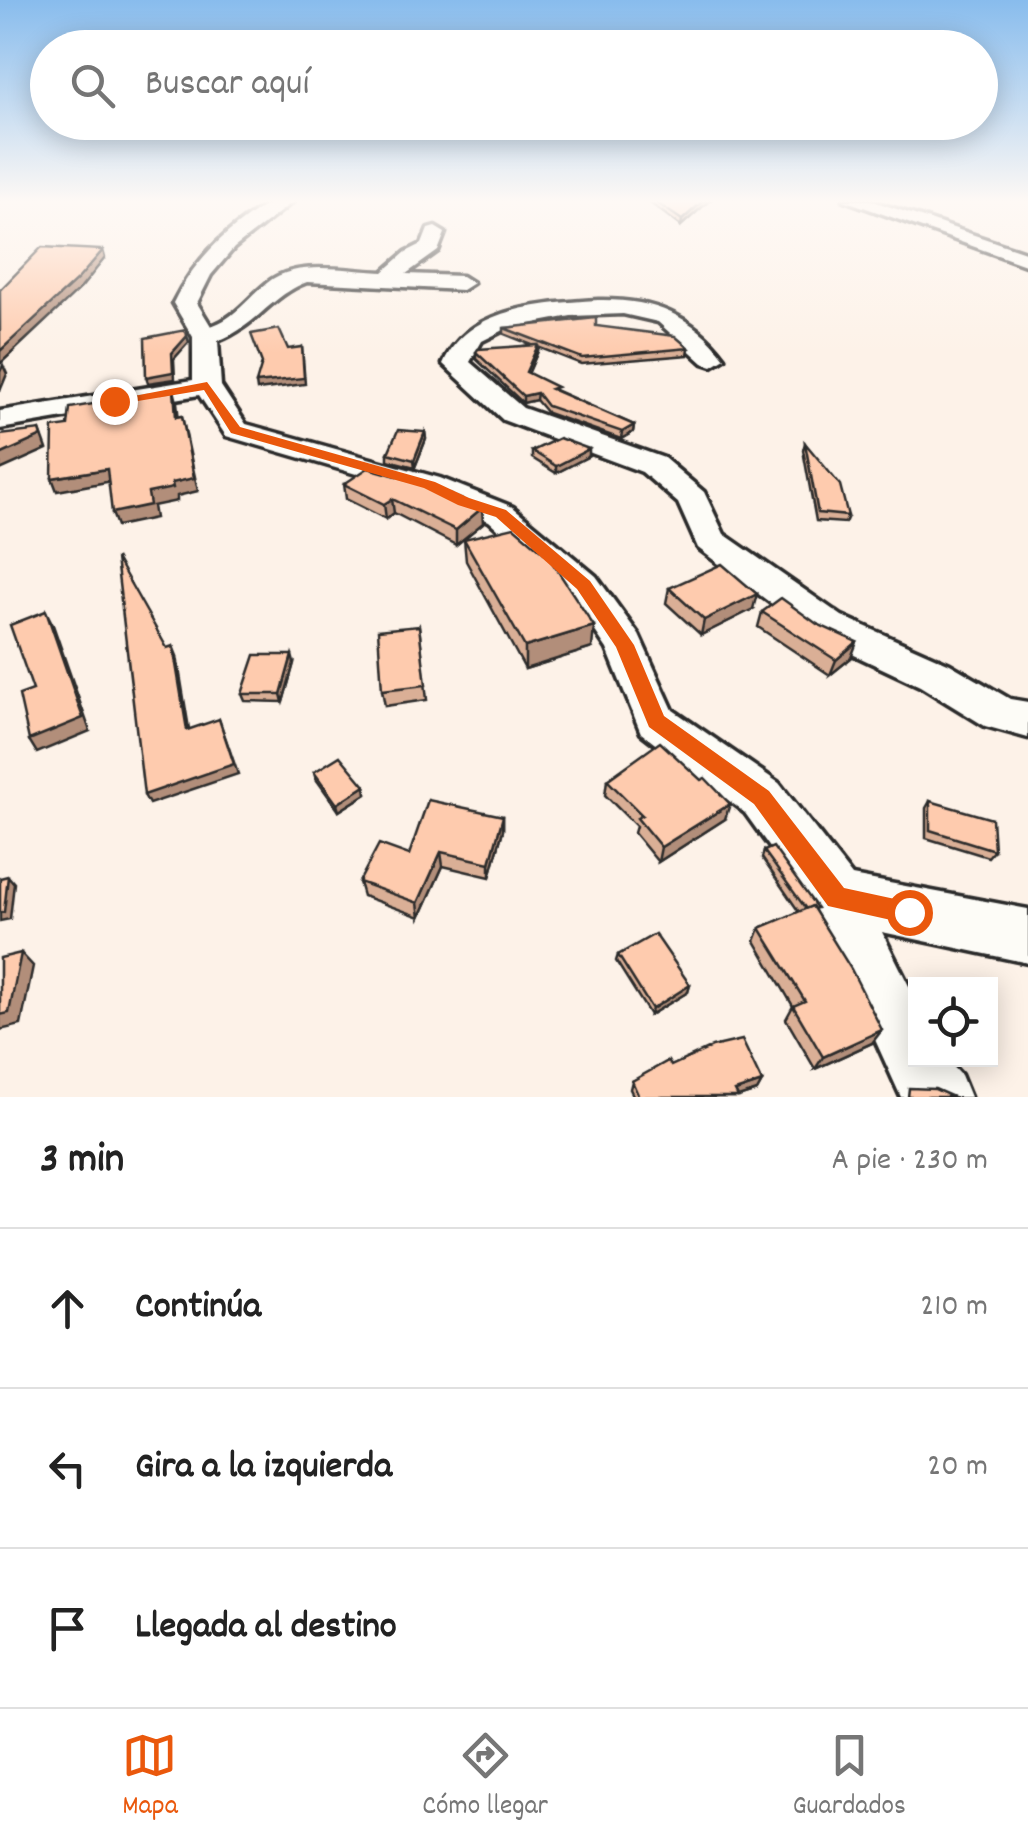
<!DOCTYPE html>
<html lang="es">
<head>
<meta charset="utf-8">
<style>
  body { margin:0; font-family:Dekko,sans-serif; background:#f2f2f2; color:#222 }
  .controls { position:absolute; right:30px; bottom:30px; display:grid; overflow:hidden; border-radius:0px; box-shadow:0 5px 25px #0003 }
  .controls button { width:90px; height:90px; display:grid; place-items:center; padding:0; border:0; border-bottom:2px solid #e0e0e0; background:#fff; color:#222; font:50px sans-serif }
  .stop { position:absolute; width:30px; height:30px; margin:-22px; border:8px solid #ea580c; border-radius:50%; background:#fff }
  .stop.end { background:#ea580c; border-color:#fff; box-shadow:0 2px 10px #0008 }
  .list { margin:0; padding:0; list-style:none }
  h2 { display:flex; justify-content:space-between; align-items:center; height:130px; margin:0; padding:0 40px; font-size:42px }
  h2 small { font-size:32px; font-weight:400; color:#767676 }
  .list li { display:grid; grid-template-columns:65px 1fr auto; gap:30px; align-items:center; box-sizing:border-box; height:160px; padding:0 40px; border-top:2px solid #e0e0e0 }
  .list b { display:block; font-size:38px; white-space:nowrap }
  .list em { font-size:32px; font-style:normal; color:#767676 }
  .icon { flex:none; width:55px; height:55px; fill:none; stroke:currentColor; stroke-width:2; stroke-linecap:round; stroke-linejoin:round }
  .map { position:relative; flex:none; width:1028px; height:1097px; overflow:hidden }
  .search { position:absolute; background:#fff; box-shadow:0 5px 25px #0003; left:30px; right:30px; top:30px; height:110px; display:flex; align-items:center; gap:25px; box-sizing:border-box; padding:0 35px; border-radius:55px; color:#767676; font-size:38px }
  .sheet { height:610px; background:#fff }
  nav { display:flex; justify-content:space-around; align-items:center; box-sizing:border-box; height:140px; border-top:2px solid #e0e0e0; background:#fff; font-size:28px; color:#767676 }
  nav a { display:grid; justify-items:center; gap:5px }
  nav .on { color:#ea580c }
  .map>svg:first-child { display:block }
</style>
</head>
<body>
<div class="map">
<svg width="1028" height="1097" viewBox="0 0 1028 1097">
  <rect width="100%" height="100%" fill="#fdf2e8"/>
  <filter id="ink" filterUnits="userSpaceOnUse"><feTurbulence type="fractalNoise" baseFrequency=".01" numOctaves="2"/><feDisplacementMap in="SourceGraphic" scale="20" xChannelSelector="R" yChannelSelector="G"/><feConvolveMatrix kernelMatrix="1 2 1 2 8 2 1 2 1" color-interpolation-filters="sRGB"/></filter>
  <g filter="url(#ink)">
    <g fill="none" stroke-linecap="round" stroke-linejoin="round">
      <defs>
        <g id="street">
          <path d="M 274,200 L 295,200 L 234,248 L 211,275 L 197,303 L 211,326 C 235,318 247,299 267,283 C 297,259 346,271 383,272 L 406,252 L 422,244 L 428,229 L 435,227 L 445,233 L 438,251 L 406,274 L 462,276 L 473,283 L 462,290 L 307,282 C 270,296 257,326 218,341 L 221,386 L 246,424 L 440,478 L 513,507 L 596,576 L 639,635 L 673,710 L 779,783 L 852,876 L 1028,909 L 1028,963 L 882,932 L 916,1000 L 916,1060 L 947,1060 L 961,1075 L 970,1097 L 901,1097 L 819,916 L 745,813 L 641,733 L 607,649 L 570,594 L 489,521 L 418,492 L 226,436 L 199,395 L 0,429 L 0,411 L 193,380 L 193,337 L 173,303 C 195,258 231,225 274,200 Z"/>
          <path d="M 844,200 L 870,200 L 1028,253 L 1028,266 Z"/>
          <path d="M 598,300 C 652,299 692,314 725,358 L 712,366 L 703,363 L 658,322 L 623,314 L 571,316 L 508,328 L 482,341 L 470,362 L 523,408 L 664,458 L 704,492 L 724,534 L 842,616 L 950,664 L 1010,699 L 1028,702 L 1028,738 L 985,726 L 920,686 L 814,636 L 698,548 L 678,503 L 642,472 L 503,420 L 443,364 C 468,306 542,304 598,300 Z"/>
        </g>
      </defs>
      <!-- street casing -->
      <use href="#street" stroke="#2b2b2b" stroke-width="7"/>
      <!-- street -->
      <use href="#street" fill="#fdfcf7" fill-rule="evenodd"/>
    </g>
    <!-- wall -->
    <g fill="#daaf96" stroke="#2b2b2b" stroke-width="2.5">
      <path d="M 646,200 L 710,200 L 681,226 Z"/>
      <path d="M 596,326 L 689,348 L 688,355 L 581,364 L 538,347 L 538,351 L 528,373 L 557,391 L 634,425 L 633,432 L 621,439 L 547,413 L 536,400 L 523,403 L 476,359 L 476,352 L 532,345 L 504,334 L 504,328 Z"/>
      <path d="M 425,432 L 426,439 L 415,467 L 388,460 L 388,453 Z"/>
      <path d="M 805,443 L 848,516 L 845,523 L 816,521 L 803,450 Z"/>
      <path d="M 532,451 L 589,456 L 556,473 L 532,458 Z"/>
      <path d="M 344,484 L 482,508 L 483,523 L 456,545 L 394,513 L 386,519 L 346,499 Z"/>
      <path d="M 464,539 L 592,648 L 525,669 L 466,561 Z"/>
      <path d="M 669,588 L 753,609 L 701,635 L 666,603 Z"/>
      <path d="M 762,612 L 851,658 L 830,675 L 758,627 Z"/>
      <path d="M 419,626 L 427,700 L 385,706 L 382,690 Z"/>
      <path d="M 294,663 L 283,702 L 245,701 L 242,694 Z"/>
      <path d="M 314,772 L 365,786 L 366,794 L 339,811 L 316,779 Z"/>
      <path d="M 607,780 L 725,819 L 658,862 L 634,833 L 636,826 L 605,795 Z"/>
      <path d="M 930,801 L 994,850 L 988,857 L 926,838 L 926,808 Z"/>
      <path d="M 503,816 L 503,830 L 490,877 L 443,866 L 420,917 L 363,896 L 359,882 L 409,855 Z"/>
      <path d="M 764,851 L 815,911 L 872,1043 L 815,1069 L 786,1019 L 793,1006 L 755,941 L 760,928 L 799,912 L 762,858 Z"/>
      <path d="M 618,955 L 690,985 L 688,992 L 650,1015 L 616,961 Z"/>
      <path d="M 671,1066 L 762,1082 L 757,1091 L 738,1097 L 634,1097 L 630,1089 L 632,1081 Z"/>
    </g>
    <!-- shaded-wall -->
    <g fill="#b28e7a" stroke="#2b2b2b" stroke-width="2.5">
      <path d="M 704,200 L 710,200 L 681,226 L 682,220 Z"/>
      <path d="M 103,250 L 105,258 L 81,288 L 0,364 L 0,351 Z"/>
      <path d="M 187,336 L 189,342 L 174,359 L 175,379 L 148,383 L 146,377 L 172,353 Z"/>
      <path d="M 538,345 L 538,351 L 526,379 L 526,372 Z"/>
      <path d="M 302,347 L 305,384 L 257,390 L 256,383 Z"/>
      <path d="M 3,365 L 7,374 L 0,391 L 0,372 Z"/>
      <path d="M 174,390 L 177,402 L 180,429 L 176,417 Z"/>
      <path d="M 537,393 L 536,400 L 523,403 L 523,396 Z"/>
      <path d="M 182,416 L 198,491 L 177,496 L 177,501 L 153,506 L 155,518 L 117,526 L 112,513 L 148,493 L 172,483 Z"/>
      <path d="M 634,425 L 633,432 L 621,439 L 622,432 Z"/>
      <path d="M 40,430 L 47,449 L 0,470 L 0,455 Z"/>
      <path d="M 425,432 L 426,439 L 415,467 L 414,460 Z"/>
      <path d="M 589,449 L 589,456 L 556,473 L 556,466 Z"/>
      <path d="M 107,469 L 112,481 L 57,491 L 52,478 Z"/>
      <path d="M 392,499 L 394,513 L 386,519 L 384,504 Z"/>
      <path d="M 482,508 L 483,523 L 456,545 L 456,530 Z"/>
      <path d="M 757,594 L 753,609 L 701,635 L 704,620 Z"/>
      <path d="M 46,611 L 53,625 L 90,731 L 37,753 L 29,740 Z"/>
      <path d="M 594,626 L 592,648 L 525,669 L 525,647 Z"/>
      <path d="M 857,642 L 851,658 L 830,675 L 836,660 Z"/>
      <path d="M 173,646 L 177,656 L 191,741 L 187,730 Z"/>
      <path d="M 292,655 L 294,663 L 283,702 L 281,694 Z"/>
      <path d="M 219,719 L 238,774 L 149,804 L 144,795 Z"/>
      <path d="M 365,786 L 366,794 L 339,811 L 337,804 Z"/>
      <path d="M 730,804 L 725,819 L 658,862 L 661,847 Z"/>
      <path d="M 503,816 L 503,830 L 490,877 L 490,863 Z"/>
      <path d="M 441,852 L 443,866 L 420,917 L 418,903 Z"/>
      <path d="M 8,876 L 14,883 L 10,919 L 0,921 L 0,913 Z"/>
      <path d="M 21,953 L 33,966 L 21,1025 L 0,1030 L 0,1015 Z"/>
      <path d="M 690,985 L 688,992 L 650,1015 L 652,1009 Z"/>
      <path d="M 882,1030 L 872,1043 L 815,1069 L 823,1057 Z"/>
      <path d="M 762,1082 L 757,1091 L 738,1097 L 735,1091 Z"/>
    </g>
    <!-- building -->
    <g fill="#fecbae" stroke="#2b2b2b" stroke-width="2.5">
      <path d="M 653,200 L 704,200 L 682,220 Z"/>
      <path d="M 42,247 L 103,250 L 78,279 L 0,351 L 0,290 Z"/>
      <path d="M 596,318 L 596,326 L 675,336 L 689,348 L 582,358 L 504,328 Z"/>
      <path d="M 279,329 L 288,349 L 302,347 L 304,378 L 256,383 L 262,363 L 251,334 Z"/>
      <path d="M 186,330 L 187,336 L 172,353 L 173,372 L 146,377 L 145,338 Z"/>
      <path d="M 538,345 L 526,372 L 557,387 L 551,389 L 634,425 L 622,432 L 547,406 L 537,393 L 523,396 L 476,352 L 478,349 Z"/>
      <path d="M 174,390 L 176,417 L 182,416 L 194,478 L 172,483 L 173,488 L 148,493 L 150,505 L 112,513 L 107,469 L 52,478 L 53,428 L 68,426 L 70,408 Z"/>
      <path d="M 40,430 L 42,436 L 0,455 L 0,435 Z"/>
      <path d="M 398,430 L 425,432 L 414,460 L 388,453 Z"/>
      <path d="M 559,438 L 589,449 L 556,466 L 532,451 Z"/>
      <path d="M 805,443 L 840,485 L 848,516 L 818,513 Z"/>
      <path d="M 368,468 L 415,481 L 482,508 L 456,530 L 392,499 L 384,504 L 344,484 Z"/>
      <path d="M 514,527 L 548,556 L 594,626 L 525,647 L 464,539 Z"/>
      <path d="M 116,558 L 167,648 L 173,646 L 187,730 L 219,719 L 234,764 L 144,795 Z"/>
      <path d="M 722,564 L 757,594 L 704,620 L 669,588 Z"/>
      <path d="M 781,598 L 817,624 L 857,642 L 836,660 L 762,612 Z"/>
      <path d="M 46,611 L 83,718 L 29,740 L 19,695 L 33,690 L 10,625 Z"/>
      <path d="M 419,626 L 426,685 L 382,690 L 378,630 Z"/>
      <path d="M 255,655 L 292,655 L 281,694 L 242,694 Z"/>
      <path d="M 660,742 L 701,780 L 705,778 L 730,804 L 661,847 L 637,818 L 642,815 L 607,780 Z"/>
      <path d="M 340,756 L 365,786 L 337,804 L 314,772 Z"/>
      <path d="M 428,800 L 503,816 L 490,863 L 441,852 L 418,903 L 359,882 L 379,844 L 409,855 Z"/>
      <path d="M 930,801 L 992,819 L 994,850 L 930,830 Z"/>
      <path d="M 773,847 L 817,908 L 814,909 L 812,906 L 806,909 L 764,851 Z"/>
      <path d="M 8,876 L 4,912 L 0,913 L 0,878 Z"/>
      <path d="M 812,906 L 851,969 L 882,1030 L 823,1057 L 793,1006 L 805,1001 L 760,928 Z"/>
      <path d="M 655,934 L 690,985 L 652,1009 L 618,955 Z"/>
      <path d="M 21,953 L 9,1013 L 0,1015 L 0,958 Z"/>
      <path d="M 742,1040 L 762,1082 L 735,1091 L 738,1097 L 639,1097 L 632,1081 L 668,1061 L 671,1066 L 712,1047 Z"/>
      <path d="M 909,1088 L 935,1089 L 953,1097 L 908,1097 Z"/>
    </g>
  </g>
  <!-- sky -->
  <linearGradient id="sky" x2="0" y2="1"><stop stop-color="#88bced"/><stop offset="0.57" stop-color="#fef9f5"/><stop offset="1" stop-color="#fef9f5" stop-opacity="0"/></linearGradient>
  <rect width="1028" height="353" fill="url(#sky)"/>
  <!-- route -->
  <path fill="#ea580c" d="M 207,382 L 240,427 L 435,482 L 469,498 L 506,510 L 590,581 L 634,645 L 664,716 L 769,791 L 844,888 L 918,904 L 921,912 L 918,921 L 909,924 L 828,906 L 754,804 L 649,727 L 616,647 L 577,589 L 496,517 L 458,505 L 424,488 L 231,433 L 204,390 L 114,405 L 108,401 Z"/>
</svg>
<div class="controls">
<button><svg class="icon" aria-label="locate" viewBox="0 0 24 24"><circle cx="12" cy="12" r="6"/><path d="M12 2v4M12 18v4M2 12h4M18 12h4"/></svg></button>
</div>
<div class="stop" style="left:909px;top:912px"></div>
<div class="stop end" style="left:114px;top:401px"></div>
<div class="search"><svg class="icon" aria-label="search" viewBox="0 0 24 24"><circle cx="10" cy="10" r="6"/><path d="M15 15l6 6"/></svg>Buscar aquí</div>
</div>
<section class="sheet">
<h2>3 min<small>A pie · 230 m</small></h2>
<ul class="list">
<li><svg class="icon" aria-label="ahead" viewBox="0 0 24 24"><path d="M12 20V5M6 11l6-6 6 6"/></svg><div><b>Continúa</b></div><em>210 m</em></li>
<li><svg class="icon" aria-label="left" viewBox="0 0 24 24"><path d="M17 20v-9H6M10 6l-5 5 5 5"/></svg><div><b>Gira a la izquierda</b></div><em>20 m</em></li>
<li><svg class="icon" aria-label="arrive" viewBox="0 0 24 24"><path d="M6 21V4h12l-3 4 3 4H6"/></svg><div><b>Llegada al destino</b></div></li>
</ul>
</section>
<nav>
<a class="on"><svg class="icon" aria-label="map" viewBox="0 0 24 24"><path d="M3 6l6-2 6 2 6-2v14l-6 2-6-2-6 2zM9 4v14M15 6v14"/></svg>Mapa</a>
<a><svg class="icon" aria-label="directions" viewBox="0 0 24 24"><path d="M12 3l9 9-9 9-9-9zM9 14v-3h6M13 9l2 2-2 2"/></svg>Cómo llegar</a>
<a><svg class="icon" aria-label="saved" viewBox="0 0 24 24"><path d="M7 4h10v16l-5-4-5 4z"/></svg>Guardados</a>
</nav>
</body>
</html>
